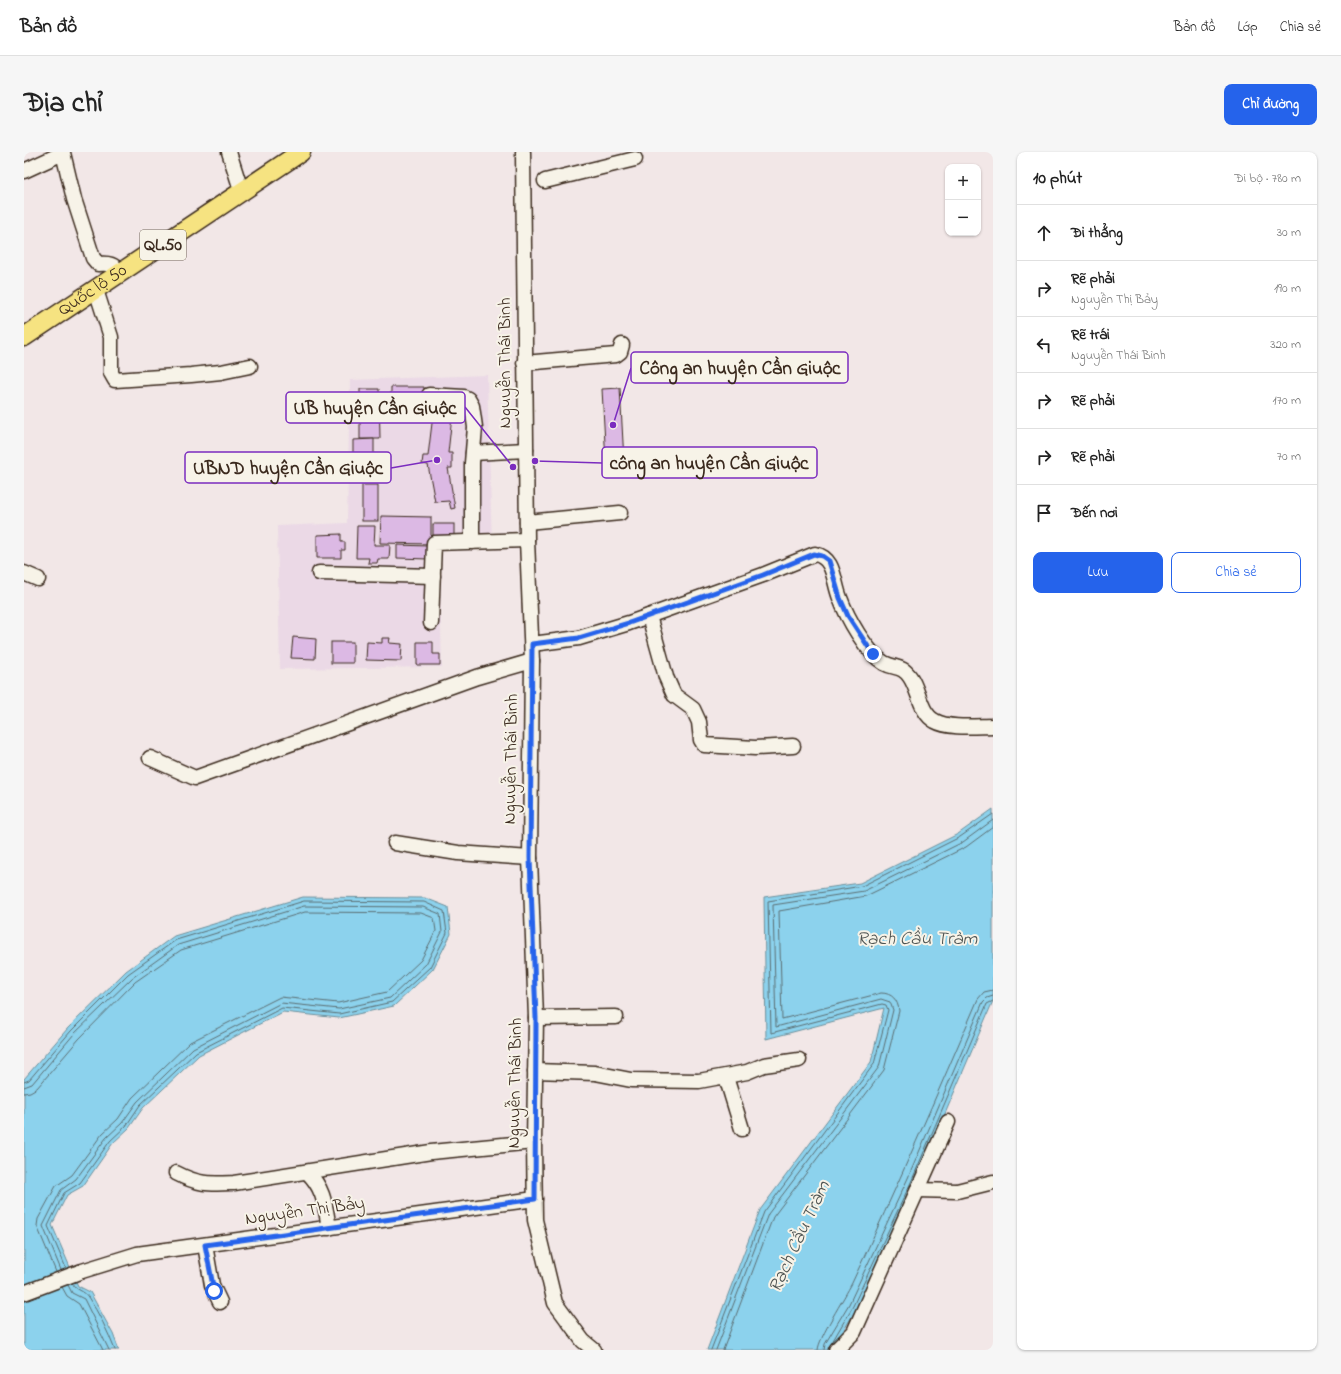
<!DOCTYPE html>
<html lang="vi">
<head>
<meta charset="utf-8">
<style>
  body { margin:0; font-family:"Indie Flower",sans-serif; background:#f6f6f6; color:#222 }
  .controls { position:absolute; right:12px; top:12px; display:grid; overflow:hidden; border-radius:8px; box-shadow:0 1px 3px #0004 }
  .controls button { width:36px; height:36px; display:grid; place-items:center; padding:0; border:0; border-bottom:1px solid #e0e0e0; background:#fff; color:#222; font:20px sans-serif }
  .stop { position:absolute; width:12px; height:12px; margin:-9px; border:3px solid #2563eb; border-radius:50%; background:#fff }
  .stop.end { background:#2563eb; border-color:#fff; box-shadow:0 1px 4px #0008 }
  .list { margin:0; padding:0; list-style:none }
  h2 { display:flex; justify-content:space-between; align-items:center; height:52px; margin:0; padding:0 16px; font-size:17px }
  h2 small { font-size:13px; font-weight:400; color:#767676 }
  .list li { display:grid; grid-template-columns:26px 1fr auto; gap:12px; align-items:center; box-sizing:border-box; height:56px; padding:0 16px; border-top:1px solid #e0e0e0 }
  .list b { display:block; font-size:15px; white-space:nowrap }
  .list p { margin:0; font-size:13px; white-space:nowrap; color:#767676 }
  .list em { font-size:13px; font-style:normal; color:#767676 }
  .actions { display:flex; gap:8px; padding:12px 16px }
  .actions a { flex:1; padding:9px 0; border:1px solid #2563eb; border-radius:8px; text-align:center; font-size:14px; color:#2563eb }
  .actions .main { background:#2563eb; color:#fff }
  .icon { flex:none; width:22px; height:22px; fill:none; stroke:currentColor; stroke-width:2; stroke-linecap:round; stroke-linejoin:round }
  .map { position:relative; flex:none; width:969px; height:1198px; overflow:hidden; border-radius:8px }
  header { display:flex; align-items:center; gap:24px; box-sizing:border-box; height:56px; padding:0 20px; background:#fff; border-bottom:1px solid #e0e0e0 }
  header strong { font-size:19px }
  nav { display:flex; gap:22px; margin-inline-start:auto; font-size:14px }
  .intro { display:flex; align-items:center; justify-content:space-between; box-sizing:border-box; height:96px; padding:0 24px }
  h1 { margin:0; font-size:28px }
  .button { padding:10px 18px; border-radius:8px; background:#2563eb; color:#fff; font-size:14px; font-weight:700 }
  main { display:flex; gap:24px; padding:0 24px }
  aside { flex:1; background:#fff; border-radius:8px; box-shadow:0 1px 3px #0004 }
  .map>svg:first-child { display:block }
</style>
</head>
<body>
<header>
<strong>Bản đồ</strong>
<nav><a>Bản đồ</a><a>Lớp</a><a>Chia sẻ</a></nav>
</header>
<div class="intro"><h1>Địa chỉ</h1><a class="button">Chỉ đường</a></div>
<main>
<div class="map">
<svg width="969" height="1198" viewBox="0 0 969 1198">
  <rect width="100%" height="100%" fill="#f2e7e7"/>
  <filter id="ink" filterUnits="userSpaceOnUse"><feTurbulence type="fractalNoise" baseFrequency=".025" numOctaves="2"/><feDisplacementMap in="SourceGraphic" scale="8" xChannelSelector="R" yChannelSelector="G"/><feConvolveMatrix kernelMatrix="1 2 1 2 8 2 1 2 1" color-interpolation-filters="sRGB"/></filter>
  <g filter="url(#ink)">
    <!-- built -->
    <path fill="#ebd9e6" d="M 463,223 L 468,394 L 415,397 L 418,515 L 256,517 L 253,374 L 323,371 L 326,228 Z"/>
    <!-- water -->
    <g fill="#8cd2ed" stroke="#6c8f9a">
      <path d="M 969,657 L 969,849 L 892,1030 L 833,1156 L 808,1198 L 683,1198 L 736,1058 L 847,910 L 860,856 L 742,887 L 740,745 L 836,731 L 934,682 Z"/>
      <path d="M 279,745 L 401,746 L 424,755 L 427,782 L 409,817 L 370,854 L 315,866 L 259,860 L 175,903 L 119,956 L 105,976 L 89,991 L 59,1034 L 43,1043 L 28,1073 L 54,1134 L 66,1140 L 89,1182 L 95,1198 L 0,1198 L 0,927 L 44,876 L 102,819 L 150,784 Z"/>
    </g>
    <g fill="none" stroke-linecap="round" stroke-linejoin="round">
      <!-- shore -->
      <g stroke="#5b6d71" stroke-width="1">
        <path d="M 0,930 L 5,928 L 47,879 L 104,822 L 152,788 L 280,749 L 400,750 L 420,759 L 423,781 L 406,815 L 368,850 L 315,862 L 258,856 L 172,900 L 116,953 L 102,974 L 86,989 L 56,1031 L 40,1041 L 24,1074 L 42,1116"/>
        <path d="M 0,935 L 8,932 L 50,882 L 108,826 L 154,793 L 280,754 L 399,755 L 416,762 L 418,780 L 402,812 L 366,846 L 315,857 L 257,851 L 169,896 L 113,950 L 98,971 L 82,986 L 52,1027 L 37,1038 L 19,1074 L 37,1118"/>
        <path d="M 0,941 L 6,940 L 13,936 L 55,887 L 111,830 L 157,798 L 281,760 L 397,761 L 410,766 L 412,779 L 397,808 L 363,840 L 314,851 L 256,845 L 166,890 L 108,946 L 94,967 L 78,982 L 48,1023 L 32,1034 L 14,1067 L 13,1074 L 32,1120"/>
        <path d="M 48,1131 C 52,1139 60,1138 64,1145 C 75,1161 84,1180 91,1198"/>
        <path d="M 44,1133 L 48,1141 L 60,1147 L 85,1198"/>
        <path d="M 38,1135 L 43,1144 L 55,1152 L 79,1198"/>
        <path d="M 807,1192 L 829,1154 L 888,1028 L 963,852 L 969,849"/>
        <path d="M 687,1198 L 740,1060 L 850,912 L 864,858 L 862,853 L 858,852 L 747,881 L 744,749 L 838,734 L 936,685 L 969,662"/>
        <path d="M 692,1198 L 744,1062 L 855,915 L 869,858 L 866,850 L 857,847 L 752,875 L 749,753 L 840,739 L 939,690 L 969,668"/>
        <path d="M 699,1198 L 749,1065 L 860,918 L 875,859 C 874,848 868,841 857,841 L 758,867 L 755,759 L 842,744 L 942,695 L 969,675"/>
        <path d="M 794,1198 C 794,1187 821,1145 828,1131 C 872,1037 913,943 954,847 L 960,840 L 969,838"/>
        <path d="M 800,1198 L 801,1192 L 825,1152 L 884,1026 L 959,850 L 963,846 L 969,844"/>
      </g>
    </g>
    <!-- building -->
    <g fill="#dcb9e4" stroke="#3b2a1e">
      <path d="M 367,235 L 400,235 L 400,251 L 367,252 Z"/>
      <path d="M 596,236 L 600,309 L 582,310 L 578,237 Z"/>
      <path d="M 336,237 L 355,237 L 356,287 L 336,287 Z"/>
      <path d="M 424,255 L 429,255 L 424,301 L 428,301 L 428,316 L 424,316 L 431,356 L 427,357 L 425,349 L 411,350 L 404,313 L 398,312 L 399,304 L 404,304 L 409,263 L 422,266 Z"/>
      <path d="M 350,287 L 350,314 L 329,315 L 329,288 Z"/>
      <rect x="338" y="333" width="16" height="36"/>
      <path d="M 357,364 L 407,365 L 407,392 L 356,391 Z"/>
      <rect x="409" y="372" width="21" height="15"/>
      <path d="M 333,374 L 351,374 L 350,393 L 366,393 L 365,407 L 354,407 L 353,411 L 344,411 L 345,406 L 332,406 Z"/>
      <path d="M 317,382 L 317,390 L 321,390 L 321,398 L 317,398 L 317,406 L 293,406 L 293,383 Z"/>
      <path d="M 373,393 L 404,394 L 404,407 L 373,406 Z"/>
      <path d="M 269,485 L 292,487 L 291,507 L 267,506 Z"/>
      <path d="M 358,486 L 366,486 L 365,491 L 378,492 L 377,509 L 342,508 L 343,490 L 358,491 Z"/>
      <rect x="307" y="490" width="22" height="21"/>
      <path d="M 393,490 L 409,490 L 409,502 L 416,502 L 416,513 L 393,513 Z"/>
    </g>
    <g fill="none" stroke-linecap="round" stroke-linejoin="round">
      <defs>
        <g id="minor">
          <path d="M 205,0 L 218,41"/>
          <path d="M 499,0 L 503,388 L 508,509 L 506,706 L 512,866 L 510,990 L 511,1068 L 531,1151 L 559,1189 L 570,1198"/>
          <path d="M 0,19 L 39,1 L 50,47 L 69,106 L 74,112 C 85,111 90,112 97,121"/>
          <path d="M 521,29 L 611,7"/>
          <path d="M 72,138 L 87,185 L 87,221 L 91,228 L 167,223 L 197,220 L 226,214"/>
          <path d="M 500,211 L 592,203 L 596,200 L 598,193"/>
          <path d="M 405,243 L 440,245 L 444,247 L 448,254 L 451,275 L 448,311 L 448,390"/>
          <path d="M 449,301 L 502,298"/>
          <path d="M 503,370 L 596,361"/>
          <path d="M 0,421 L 14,427"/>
          <path d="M 295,421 L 409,424"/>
          <path d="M 625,464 L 642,525 L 650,543 L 669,557 L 675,570 L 677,588 L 680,593 L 731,596 L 769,594"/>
          <path d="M 407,471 L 410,391 L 503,388"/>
          <path d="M 508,492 L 555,486 L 605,471 L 739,423 L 791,402 C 811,406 809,429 816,446 C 823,465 842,500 860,511 C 871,517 878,513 886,525 C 895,538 896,561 911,569 C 925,577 953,574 969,574"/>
          <path d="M 126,606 L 171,626 L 453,525 L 508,509"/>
          <path d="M 371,691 L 434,701 L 506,706"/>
          <path d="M 512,866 L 592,865"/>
          <path d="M 511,919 L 571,921 L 607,928 L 675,929 L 723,920 L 740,913 L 775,908"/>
          <path d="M 702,925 L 718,977"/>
          <path d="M 283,1020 C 300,1036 301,1053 305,1076"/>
          <path d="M 152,1021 C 175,1033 185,1032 210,1031 L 407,1000 L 510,990"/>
          <path d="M 893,1038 L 933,1039 L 969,1030"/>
          <path d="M 181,1093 L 188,1133 L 196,1150"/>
          <path d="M 0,1141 L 58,1119 L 113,1102 L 511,1047"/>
          <path d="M 812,1198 L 830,1180 L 924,970"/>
        </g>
        <g id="major">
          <path id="s1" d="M 0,185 L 277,0"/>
        </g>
      </defs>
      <!-- minor casing -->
      <use href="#minor" stroke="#3b2a1e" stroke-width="17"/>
      <!-- major casing -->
      <use href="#major" stroke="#3b2a1e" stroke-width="21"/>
      <!-- minor -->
      <use href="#minor" stroke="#f7f3e8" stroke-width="14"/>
      <!-- major -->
      <use href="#major" stroke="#f6e381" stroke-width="18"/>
    </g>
  </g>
  <g fill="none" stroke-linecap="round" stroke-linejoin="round" filter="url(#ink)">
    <!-- route -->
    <path stroke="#2563eb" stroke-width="5" d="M 190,1139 L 181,1093 L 511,1047 L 512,866 L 506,706 L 508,492 L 555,486 L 605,471 L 739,423 L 790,402 L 798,404 L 805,409 L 816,446 L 824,464 L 849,502"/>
  </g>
  <g text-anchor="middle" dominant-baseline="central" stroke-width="4" stroke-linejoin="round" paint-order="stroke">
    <!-- shield labels -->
    <rect fill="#f7f3e8" stroke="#73665b" stroke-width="1" x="116" y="78" width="46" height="30" rx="3"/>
    <g font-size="17" font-weight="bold" fill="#3b2a1e">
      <text x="139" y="93">QL.50</text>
    </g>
    <!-- street labels -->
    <g font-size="18" fill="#3b2a1e" stroke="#f7f3e8">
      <text stroke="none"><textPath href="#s1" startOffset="83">Quốc lộ 50</textPath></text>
      <text transform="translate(482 211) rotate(-90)">Nguyễn Thái Bình</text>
      <text transform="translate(488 607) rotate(-89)">Nguyễn Thái Bình</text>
      <text transform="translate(492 931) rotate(-89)">Nguyễn Thái Bình</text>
      <text transform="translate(281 1060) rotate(-8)">Nguyễn Thị Bảy</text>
    </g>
    <!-- water labels -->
    <g font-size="19" font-style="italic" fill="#4f5452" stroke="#f7f3e8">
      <text x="893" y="787">Rạch Cầu Tràm</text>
      <text transform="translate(776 1085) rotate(-65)">Rạch Cầu Tràm</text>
    </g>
  </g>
  <!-- callouts -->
  <path fill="none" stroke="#7b2cbf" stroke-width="1.5" d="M589 273L607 216M489 315L441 255M511 309L578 311M413 308L367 316"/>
  <g fill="#7b2cbf" stroke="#f7f3e8" stroke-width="1.5">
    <circle cx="589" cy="273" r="4"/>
    <circle cx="489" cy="315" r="4"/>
    <circle cx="511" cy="309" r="4"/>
    <circle cx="413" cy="308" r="4"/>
  </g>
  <g fill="#f7f3e8" stroke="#7b2cbf" stroke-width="1.5">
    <rect x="607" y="200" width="217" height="31" rx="4"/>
    <rect x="262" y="240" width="179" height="31" rx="4"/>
    <rect x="578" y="295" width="215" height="31" rx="4"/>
    <rect x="161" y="300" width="206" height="31" rx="4"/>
  </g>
  <g font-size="19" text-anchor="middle" font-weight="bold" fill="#3b2a1e">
    <text x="716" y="222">Công an huyện Cần Giuộc</text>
    <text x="351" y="262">UB huyện Cần Giuộc</text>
    <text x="685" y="317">công an huyện Cần Giuộc</text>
    <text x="264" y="322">UBND huyện Cần Giuộc</text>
  </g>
</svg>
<div class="controls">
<button>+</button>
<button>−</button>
</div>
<div class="stop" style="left:190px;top:1139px"></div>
<div class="stop end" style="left:849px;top:502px"></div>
</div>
<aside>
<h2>10 phút<small>Đi bộ · 780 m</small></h2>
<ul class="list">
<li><svg class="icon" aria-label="ahead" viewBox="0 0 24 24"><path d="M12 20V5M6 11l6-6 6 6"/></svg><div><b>Đi thẳng</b></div><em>30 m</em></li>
<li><svg class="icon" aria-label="right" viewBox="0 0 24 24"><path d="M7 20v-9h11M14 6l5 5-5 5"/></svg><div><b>Rẽ phải</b><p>Nguyễn Thị Bảy</p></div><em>190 m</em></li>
<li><svg class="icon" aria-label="left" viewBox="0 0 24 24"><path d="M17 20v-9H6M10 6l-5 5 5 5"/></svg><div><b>Rẽ trái</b><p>Nguyễn Thái Bình</p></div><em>320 m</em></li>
<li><svg class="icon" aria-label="right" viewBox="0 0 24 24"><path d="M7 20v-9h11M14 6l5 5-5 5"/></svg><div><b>Rẽ phải</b></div><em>170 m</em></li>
<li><svg class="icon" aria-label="right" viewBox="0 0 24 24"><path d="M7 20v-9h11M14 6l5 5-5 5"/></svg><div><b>Rẽ phải</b></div><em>70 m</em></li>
<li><svg class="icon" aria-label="arrive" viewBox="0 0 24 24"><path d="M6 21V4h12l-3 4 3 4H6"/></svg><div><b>Đến nơi</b></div></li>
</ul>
<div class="actions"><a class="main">Lưu</a><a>Chia sẻ</a></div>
</aside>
</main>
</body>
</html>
